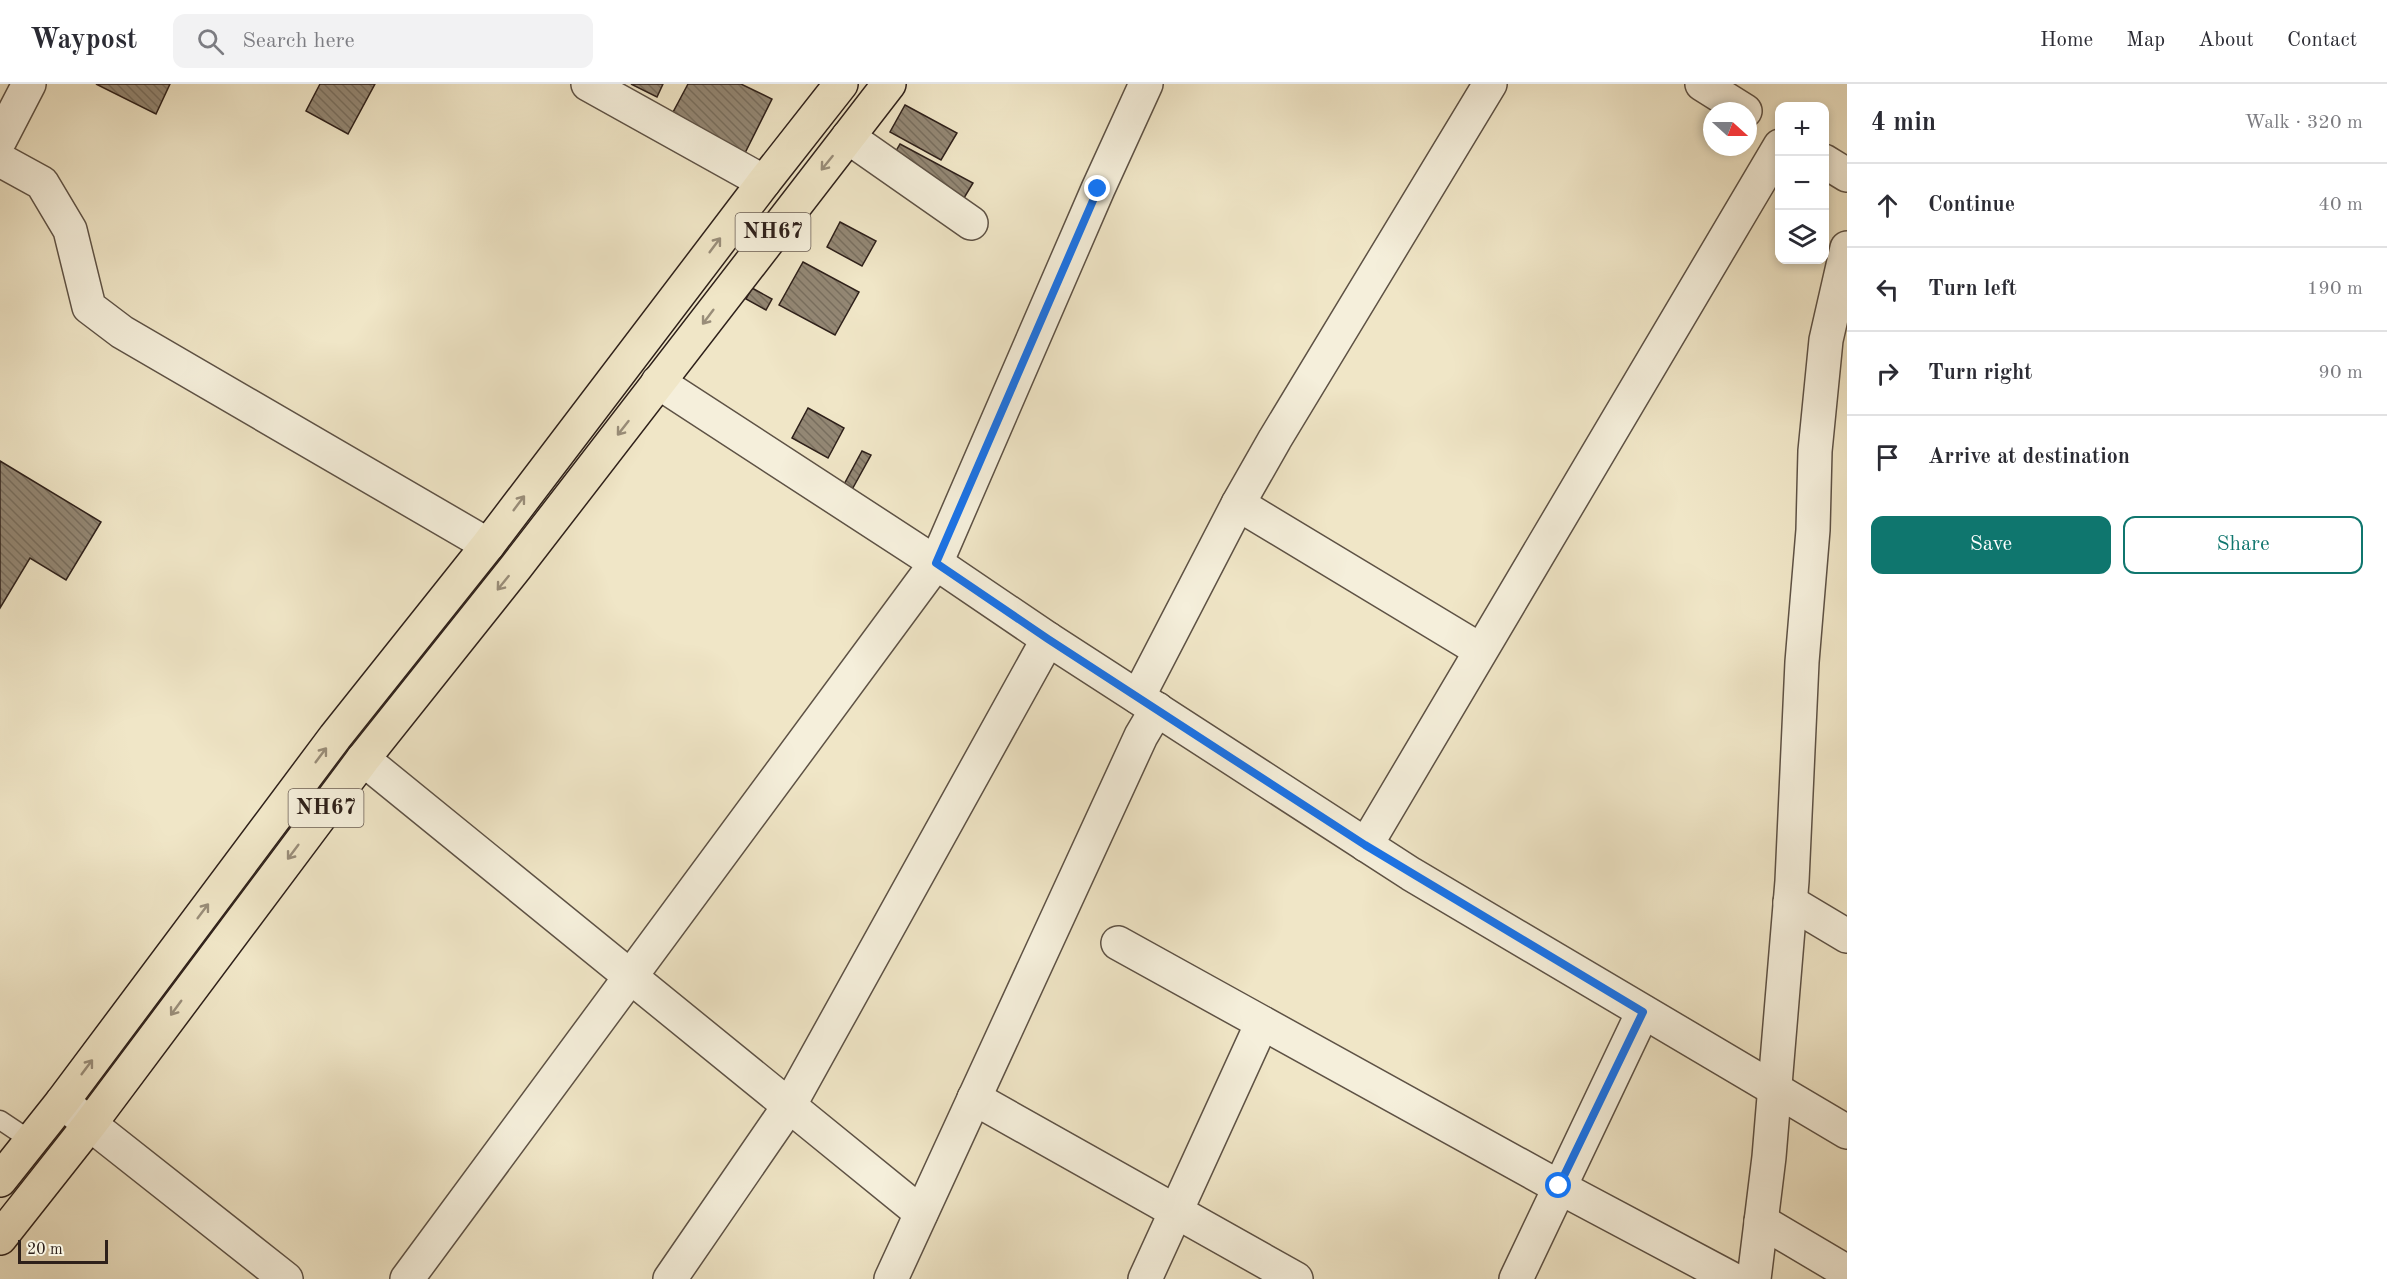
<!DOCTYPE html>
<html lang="en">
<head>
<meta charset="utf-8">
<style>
  body { margin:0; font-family:"Old Standard TT",serif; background:#f2f2f3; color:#2b2b33 }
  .controls { position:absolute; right:18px; top:18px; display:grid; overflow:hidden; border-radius:12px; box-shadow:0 3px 9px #0003 }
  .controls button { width:54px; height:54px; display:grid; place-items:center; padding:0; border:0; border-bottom:2px solid #e1e1e2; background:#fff; color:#2b2b33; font:30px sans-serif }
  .compass { position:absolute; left:1703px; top:18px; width:54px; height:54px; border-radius:50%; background:#fff; box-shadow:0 3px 9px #0003; rotate:111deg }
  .scale { position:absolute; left:18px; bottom:15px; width:90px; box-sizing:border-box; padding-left:6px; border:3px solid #2e201a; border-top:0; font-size:16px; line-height:21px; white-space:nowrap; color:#2e201a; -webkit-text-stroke:4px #f5efdb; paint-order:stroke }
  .stop { position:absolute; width:18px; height:18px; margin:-14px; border:4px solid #1a73e8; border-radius:50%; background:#fff }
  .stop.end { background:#1a73e8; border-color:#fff; box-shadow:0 2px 6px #0008 }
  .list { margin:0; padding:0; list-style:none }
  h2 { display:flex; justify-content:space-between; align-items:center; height:78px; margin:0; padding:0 24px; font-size:26px }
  h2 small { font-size:20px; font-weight:400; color:#7c7c81 }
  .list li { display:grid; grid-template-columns:39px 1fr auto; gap:18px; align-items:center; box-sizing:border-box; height:84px; padding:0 24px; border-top:2px solid #e1e1e2 }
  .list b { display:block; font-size:22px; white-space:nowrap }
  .list em { font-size:20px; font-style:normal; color:#7c7c81 }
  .actions { display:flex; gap:12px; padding:18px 24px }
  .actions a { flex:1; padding:14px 0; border:2px solid #0f766e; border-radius:12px; text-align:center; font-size:21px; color:#0f766e }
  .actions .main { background:#0f766e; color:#fff }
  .icon { flex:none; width:33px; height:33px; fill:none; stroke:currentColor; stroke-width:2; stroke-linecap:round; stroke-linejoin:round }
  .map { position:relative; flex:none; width:1847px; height:1195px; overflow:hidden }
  header { display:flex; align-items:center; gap:36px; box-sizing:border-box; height:84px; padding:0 30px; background:#fff; border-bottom:2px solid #e1e1e2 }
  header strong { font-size:28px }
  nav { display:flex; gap:33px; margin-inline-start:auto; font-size:21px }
  .search { width:420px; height:54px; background:#f2f2f3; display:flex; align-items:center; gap:15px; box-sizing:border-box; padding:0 21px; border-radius:12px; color:#7c7c81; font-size:22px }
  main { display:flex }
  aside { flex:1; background:#fff }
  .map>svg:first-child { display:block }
</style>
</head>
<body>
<header>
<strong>Waypost</strong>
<div class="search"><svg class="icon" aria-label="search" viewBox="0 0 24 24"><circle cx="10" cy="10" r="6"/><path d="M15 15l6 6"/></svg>Search here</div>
<nav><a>Home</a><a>Map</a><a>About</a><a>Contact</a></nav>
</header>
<main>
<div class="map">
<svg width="1847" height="1195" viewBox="0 0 1847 1195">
  <defs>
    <pattern id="building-back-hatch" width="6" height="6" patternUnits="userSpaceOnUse" patternTransform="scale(1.5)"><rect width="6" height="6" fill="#938774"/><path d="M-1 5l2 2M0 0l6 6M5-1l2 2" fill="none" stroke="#786e5e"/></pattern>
  </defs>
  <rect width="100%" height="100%" fill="#f0e6c7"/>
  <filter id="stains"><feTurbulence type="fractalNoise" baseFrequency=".00333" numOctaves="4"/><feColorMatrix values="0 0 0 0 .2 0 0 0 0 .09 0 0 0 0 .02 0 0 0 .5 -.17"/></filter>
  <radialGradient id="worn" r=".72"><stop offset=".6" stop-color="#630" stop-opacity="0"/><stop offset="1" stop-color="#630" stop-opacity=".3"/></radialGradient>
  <!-- building -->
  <g fill="url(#building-back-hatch)" stroke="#2e201a" stroke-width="1.5">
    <path d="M 96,0 L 170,0 L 156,30 Z"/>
    <path d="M 320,0 L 375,0 L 348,50 L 306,27 Z"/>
    <path d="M 631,0 L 663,0 L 657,13 Z"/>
    <path d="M 688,0 L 741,0 L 772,15 L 745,69 L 671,32 Z"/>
    <path d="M 905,21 L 957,49 L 941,76 L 890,48 Z"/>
    <path d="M 900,60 L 973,99 L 964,114 L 892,74 Z"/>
    <path d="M 840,138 L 876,157 L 862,182 L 827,163 Z"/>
    <path d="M 803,178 L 859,208 L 835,251 L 779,221 Z"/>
    <path d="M 752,204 L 772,215 L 766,226 L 746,215 Z"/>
    <path d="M 808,324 L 844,344 L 828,374 L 792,354 Z"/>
    <path d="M 862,367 L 871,371 L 849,411 L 841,406 Z"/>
    <path d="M 0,377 L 101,438 L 66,496 L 30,474 L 0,524 Z"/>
  </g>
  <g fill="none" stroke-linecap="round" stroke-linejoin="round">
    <defs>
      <path id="lane" d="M 0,1036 L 36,1060"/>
      <g id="street">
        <path d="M 588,0 L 764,98"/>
        <path d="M 1702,0 L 1745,27"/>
        <path d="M 848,53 L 971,139"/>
        <path d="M 0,56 L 29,0"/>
        <path d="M 0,76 L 42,99 L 70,146 L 89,223 L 122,248 L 488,461"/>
        <path d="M 1824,77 L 1847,91"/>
        <path d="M 658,298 L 936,479 L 1048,555 L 1411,790 L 1847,1048"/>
        <path d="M 1238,420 L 1480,566"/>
        <path d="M 1138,613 L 1238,420 L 1275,355 L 1490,0"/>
        <path d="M 363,675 L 921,1129"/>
        <path d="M 1366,761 L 1780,62"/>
        <path d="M 1790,818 L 1847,852"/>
        <path d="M 1118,859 L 1559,1103 L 1732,1195"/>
        <path d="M 974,1014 L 1296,1195"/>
        <path d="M 62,1018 L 286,1195"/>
        <path d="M 1761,1137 L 1847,1188"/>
        <path d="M 407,1195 L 936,479 L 1098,105 L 1146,0"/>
        <path d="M 670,1195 L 789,1022 L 1048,555"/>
        <path d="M 891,1195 L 1141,652 L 1157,625"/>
        <path d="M 1145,1195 L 1262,939"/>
        <path d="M 1516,1195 L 1643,928"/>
        <path d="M 1754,1195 L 1769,1073 L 1792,797 L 1802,578 L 1813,446 L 1815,367 L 1826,256 L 1847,164"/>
      </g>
      <g id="highway">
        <path d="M 0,1096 L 62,1018 L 335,653 L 488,461 L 764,98 L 841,0"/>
        <path d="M 0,1154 L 90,1040 L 363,675 L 516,483 L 889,0"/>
      </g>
    </defs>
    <!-- lane casing -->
    <use href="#lane" stroke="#5e5245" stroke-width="21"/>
    <!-- street casing -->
    <use href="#street" stroke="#5e5245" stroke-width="36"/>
    <!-- highway casing -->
    <use href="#highway" stroke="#2e201a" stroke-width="36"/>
    <!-- lane -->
    <use href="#lane" stroke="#f5efdb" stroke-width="18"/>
    <!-- street -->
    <use href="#street" stroke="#f5efdb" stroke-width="33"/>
    <!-- highway -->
    <use href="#highway" stroke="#f0e6c7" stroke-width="33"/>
  </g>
  <!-- one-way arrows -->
  <defs><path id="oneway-shaft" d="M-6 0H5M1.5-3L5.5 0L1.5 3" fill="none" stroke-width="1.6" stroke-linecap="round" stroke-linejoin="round" transform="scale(1.5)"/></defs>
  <g stroke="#998d79">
    <use href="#oneway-shaft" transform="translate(827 79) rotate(129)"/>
    <use href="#oneway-shaft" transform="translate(715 161) rotate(-53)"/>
    <use href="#oneway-shaft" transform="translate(708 233) rotate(127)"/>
    <use href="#oneway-shaft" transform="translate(623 344) rotate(128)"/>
    <use href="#oneway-shaft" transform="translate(519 419) rotate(-53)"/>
    <use href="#oneway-shaft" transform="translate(503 499) rotate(129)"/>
    <use href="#oneway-shaft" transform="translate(321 671) rotate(-53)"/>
    <use href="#oneway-shaft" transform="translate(293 768) rotate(127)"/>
    <use href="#oneway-shaft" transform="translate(203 827) rotate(-53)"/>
    <use href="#oneway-shaft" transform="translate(176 924) rotate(126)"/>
    <use href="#oneway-shaft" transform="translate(87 983) rotate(-53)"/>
  </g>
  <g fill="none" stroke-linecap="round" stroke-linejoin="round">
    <!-- route -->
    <path stroke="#1a73e8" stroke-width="8" d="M 1098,105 L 936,479 L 1048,555 L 1365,761 L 1643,928 L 1559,1102"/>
  </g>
  <g text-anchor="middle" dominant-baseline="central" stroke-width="4.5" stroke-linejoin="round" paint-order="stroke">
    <!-- shield labels -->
    <g fill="#f5efdb" stroke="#6a5e54" stroke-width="1.5">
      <rect x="735.5" y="129" width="75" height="38" rx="4.5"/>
      <rect x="288.5" y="705" width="75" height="38" rx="4.5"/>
    </g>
    <g font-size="22" font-weight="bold" fill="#2e201a">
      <text x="773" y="148">NH67</text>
      <text x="326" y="724">NH67</text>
    </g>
  </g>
  <rect width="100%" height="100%" filter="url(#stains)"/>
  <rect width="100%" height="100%" fill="url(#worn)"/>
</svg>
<div class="controls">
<button>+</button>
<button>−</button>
<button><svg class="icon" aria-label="layers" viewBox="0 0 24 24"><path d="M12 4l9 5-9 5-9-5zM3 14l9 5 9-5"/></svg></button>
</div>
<svg class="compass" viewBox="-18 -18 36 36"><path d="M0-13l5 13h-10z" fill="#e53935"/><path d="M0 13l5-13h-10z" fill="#7c7c81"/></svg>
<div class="scale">20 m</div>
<div class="stop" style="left:1559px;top:1102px"></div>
<div class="stop end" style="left:1098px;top:105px"></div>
</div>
<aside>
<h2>4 min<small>Walk · 320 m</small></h2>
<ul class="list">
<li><svg class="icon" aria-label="ahead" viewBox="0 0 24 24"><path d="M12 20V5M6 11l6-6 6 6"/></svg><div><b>Continue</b></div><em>40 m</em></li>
<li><svg class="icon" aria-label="left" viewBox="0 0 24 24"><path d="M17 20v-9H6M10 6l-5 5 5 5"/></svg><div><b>Turn left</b></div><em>190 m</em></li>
<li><svg class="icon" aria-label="right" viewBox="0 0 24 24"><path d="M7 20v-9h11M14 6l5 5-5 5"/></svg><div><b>Turn right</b></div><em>90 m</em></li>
<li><svg class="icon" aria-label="arrive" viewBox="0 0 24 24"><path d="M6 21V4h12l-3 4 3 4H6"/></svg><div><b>Arrive at destination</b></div></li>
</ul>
<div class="actions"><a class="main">Save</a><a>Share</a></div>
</aside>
</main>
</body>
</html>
